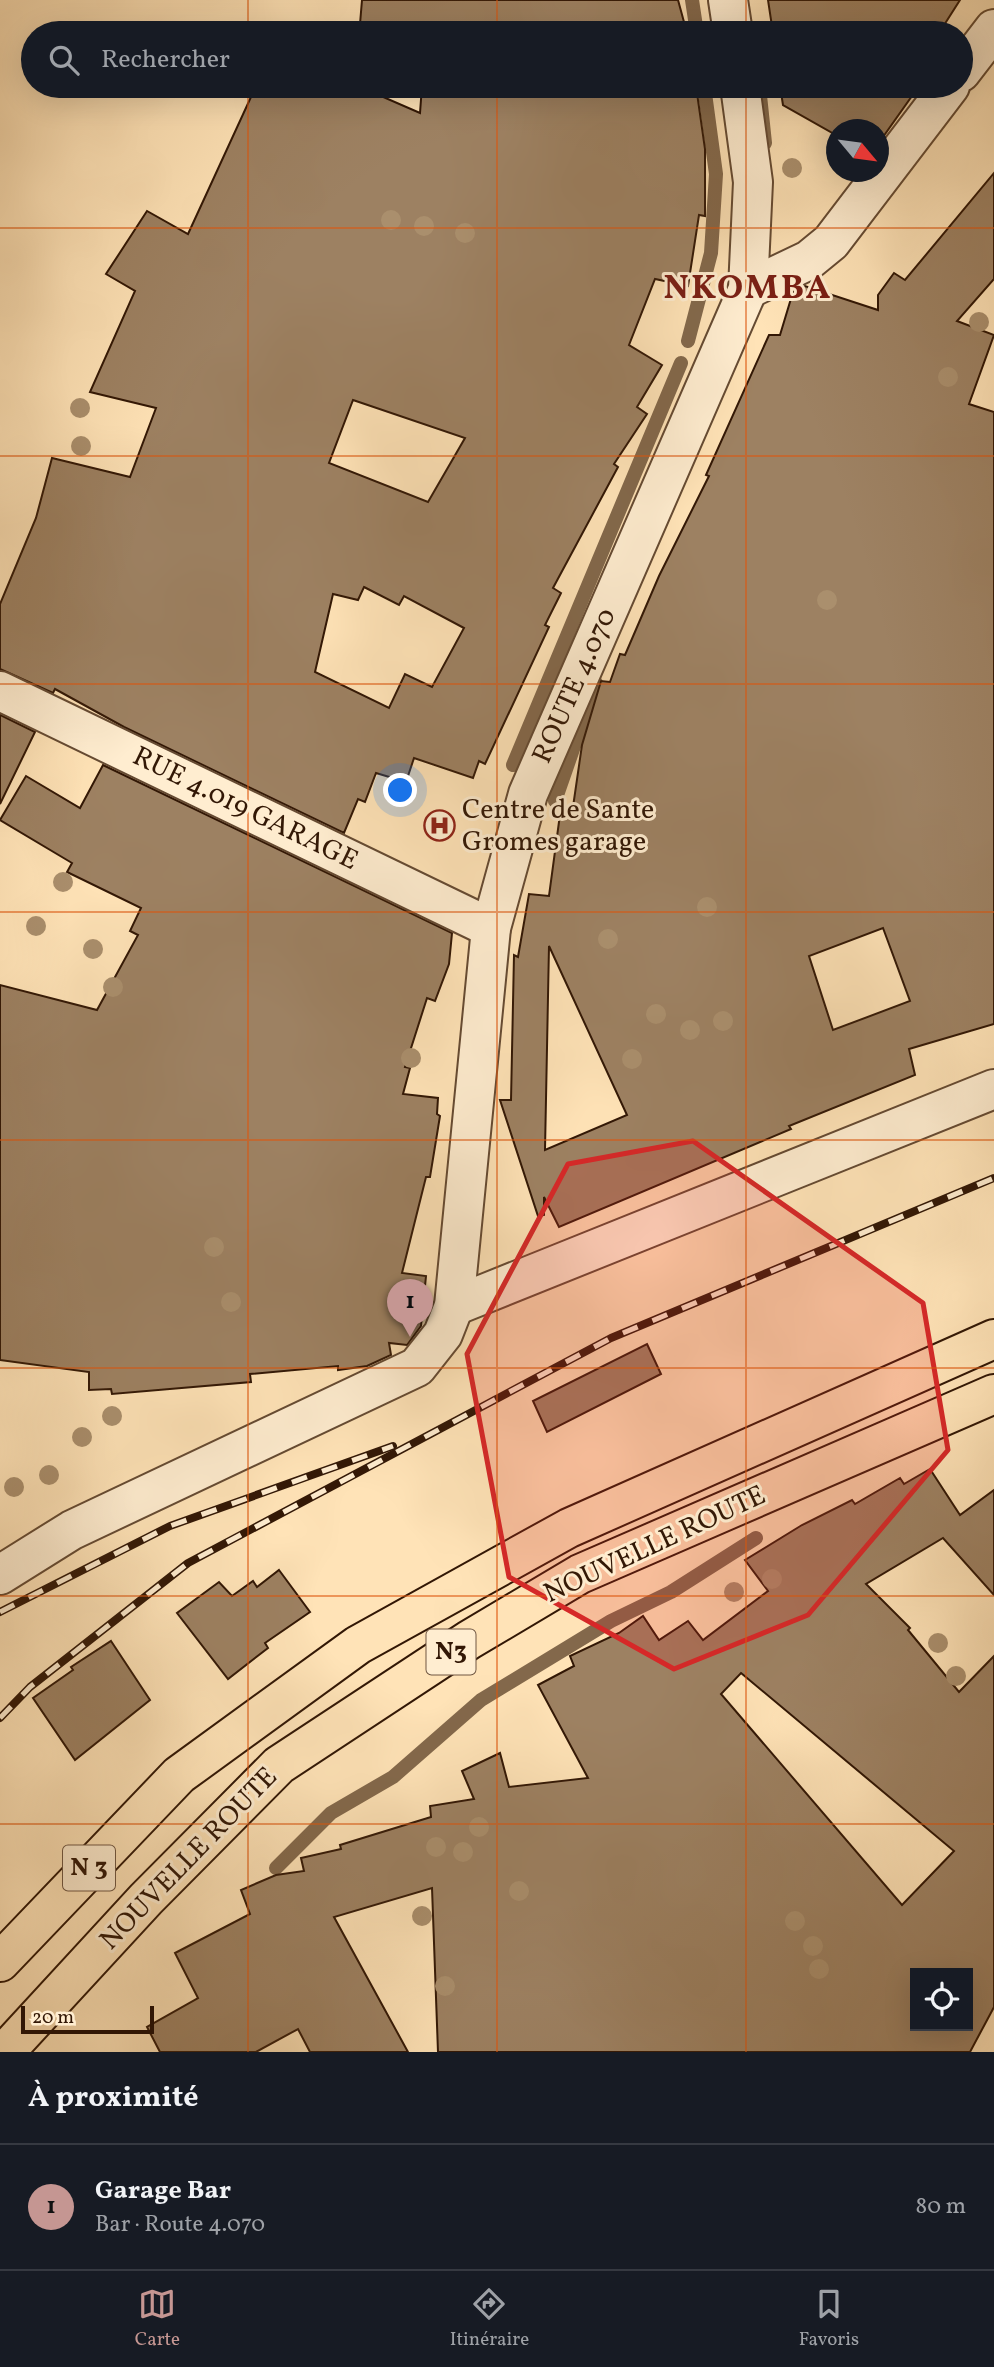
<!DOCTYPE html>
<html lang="fr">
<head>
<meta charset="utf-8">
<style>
  body { margin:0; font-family:Vollkorn,serif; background:#242831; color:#f1f3f6 }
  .controls { position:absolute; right:21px; bottom:21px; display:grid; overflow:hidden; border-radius:0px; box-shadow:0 7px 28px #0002 }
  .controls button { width:63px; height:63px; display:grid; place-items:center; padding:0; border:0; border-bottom:2px solid #363941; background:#171b24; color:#f1f3f6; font:35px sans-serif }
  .compass { position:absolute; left:826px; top:119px; width:63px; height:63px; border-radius:50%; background:#171b24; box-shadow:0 7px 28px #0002; rotate:119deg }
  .scale { position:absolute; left:21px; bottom:18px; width:133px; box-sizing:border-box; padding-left:7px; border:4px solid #321705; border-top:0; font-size:19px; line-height:24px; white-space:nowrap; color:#321705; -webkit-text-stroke:5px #ffedd0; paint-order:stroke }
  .you { position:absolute; left:401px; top:791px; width:24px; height:24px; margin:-18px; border:5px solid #fff; border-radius:50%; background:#1a73e8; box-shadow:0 0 0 10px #1a73e833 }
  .badge { display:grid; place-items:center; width:46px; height:46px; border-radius:50%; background:#c59692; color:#111; font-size:23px; font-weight:700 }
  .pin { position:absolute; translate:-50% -58px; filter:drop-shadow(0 2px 4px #0008) }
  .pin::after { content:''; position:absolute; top:37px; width:24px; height:21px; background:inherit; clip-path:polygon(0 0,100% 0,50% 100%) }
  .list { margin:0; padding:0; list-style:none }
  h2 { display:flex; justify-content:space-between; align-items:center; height:91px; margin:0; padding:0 28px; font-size:30px }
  h2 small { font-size:23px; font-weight:400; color:#9ea1a6 }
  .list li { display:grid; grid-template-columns:46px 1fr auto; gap:21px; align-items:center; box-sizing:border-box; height:126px; padding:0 28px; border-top:2px solid #363941 }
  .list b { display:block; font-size:26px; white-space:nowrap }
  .list p { margin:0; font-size:23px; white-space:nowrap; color:#9ea1a6 }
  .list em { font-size:23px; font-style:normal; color:#9ea1a6 }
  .icon { flex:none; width:38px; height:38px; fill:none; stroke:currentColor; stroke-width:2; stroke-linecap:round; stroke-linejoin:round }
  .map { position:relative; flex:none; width:994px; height:2052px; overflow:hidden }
  .search { position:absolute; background:#171b24; box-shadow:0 7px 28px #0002; left:21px; right:21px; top:21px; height:77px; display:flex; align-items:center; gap:18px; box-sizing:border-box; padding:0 24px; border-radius:38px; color:#9ea1a6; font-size:26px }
  .sheet { height:217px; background:#171b24 }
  nav { display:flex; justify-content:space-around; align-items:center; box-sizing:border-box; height:98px; border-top:2px solid #363941; background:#171b24; font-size:19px; color:#9ea1a6 }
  nav a { display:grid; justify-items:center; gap:4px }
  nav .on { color:#c59692 }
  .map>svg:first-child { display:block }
</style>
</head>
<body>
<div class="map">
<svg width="994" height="2052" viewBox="0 0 994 2052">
  <rect width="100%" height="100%" fill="#ffe3b7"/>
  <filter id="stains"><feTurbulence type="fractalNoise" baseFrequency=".00286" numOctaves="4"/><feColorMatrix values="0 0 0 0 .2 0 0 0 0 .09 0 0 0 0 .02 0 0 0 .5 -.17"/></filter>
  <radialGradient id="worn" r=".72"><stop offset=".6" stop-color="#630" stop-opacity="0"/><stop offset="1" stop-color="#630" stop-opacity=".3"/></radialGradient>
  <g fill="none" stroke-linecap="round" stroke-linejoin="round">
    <!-- stream -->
    <g stroke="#83684b" stroke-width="14">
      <path d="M 692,0 L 697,33"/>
      <path d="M 759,86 L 765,143"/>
      <path d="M 688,341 L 711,253 L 716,174 L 704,86"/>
      <path d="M 513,765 L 681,363"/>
      <path d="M 555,801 L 596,683"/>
      <path d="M 276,1868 L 331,1813 L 393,1777 L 481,1700 L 611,1621 L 671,1592 L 756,1538"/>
    </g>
  </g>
  <!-- building -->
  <g fill="#9d8162" stroke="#321705" stroke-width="2" fill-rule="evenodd">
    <path d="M 362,0 L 678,0 L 687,33 L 442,33 L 360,24 Z"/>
    <path d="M 768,0 L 960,0 L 939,33 L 773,33 Z"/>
    <path d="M 256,86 L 358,86 L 420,113 L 422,86 L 696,86 L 705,149 L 705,216 L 699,215 L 688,286 L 655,279 L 629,345 L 662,365 L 637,407 L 647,414 L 614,464 L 618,467 L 553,588 L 561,593 L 545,625 L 549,627 L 485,764 L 479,761 L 473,778 L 414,758 L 406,782 L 376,773 L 365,802 L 358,799 L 344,833 L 124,727 L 55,689 L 53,693 L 0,669 L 0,604 L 36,518 L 52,458 L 130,477 L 156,408 L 90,392 L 135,291 L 106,274 L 147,211 L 188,234 ZM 353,400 L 465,438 L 428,502 L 329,463 ZM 364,587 L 399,605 L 404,596 L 464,628 L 432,687 L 405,674 L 389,708 L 315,672 L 333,594 L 358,600 Z"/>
    <path d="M 780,86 L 919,86 L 878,144 L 878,130 L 836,130 L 836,135 L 783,105 Z"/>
    <path d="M 994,173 L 994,279 L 957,321 L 994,335 L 969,404 L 994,412 L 994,1024 L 909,1049 L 915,1075 L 789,1126 L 791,1129 L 559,1227 L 544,1197 L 544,1215 L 538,1216 L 500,1100 L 511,1100 L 514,955 L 518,957 L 529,894 L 549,896 L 561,807 L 573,807 L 582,745 L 601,681 L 610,682 L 620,654 L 625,655 L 659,576 L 709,476 L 706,475 L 769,335 L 780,335 L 793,292 L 805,286 L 878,310 L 878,295 L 894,273 L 905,280 ZM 883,928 L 910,1001 L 833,1030 L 809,956 ZM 549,946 L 627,1115 L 545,1150 Z"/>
    <path d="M 0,715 L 35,732 L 0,804 Z"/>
    <path d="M 103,765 L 452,933 L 449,964 L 435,1001 L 427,998 L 405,1067 L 410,1068 L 403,1094 L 438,1098 L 437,1114 L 440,1116 L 430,1177 L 426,1177 L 402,1273 L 426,1276 L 421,1326 L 407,1345 L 389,1343 L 391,1355 L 367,1366 L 338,1370 L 338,1366 L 250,1374 L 251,1382 L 112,1394 L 111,1389 L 89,1390 L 89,1372 L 0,1360 L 0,985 L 97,1010 L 138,935 L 130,931 L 141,908 L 67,872 L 72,863 L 0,820 L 26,776 L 80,808 Z"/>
    <path d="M 647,1344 L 661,1374 L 547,1432 L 533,1401 Z"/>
    <path d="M 930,1469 L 960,1515 L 994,1490 L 994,1595 L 943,1538 L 866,1584 L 910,1628 L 908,1630 L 959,1692 L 994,1656 L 994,2007 L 970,2052 L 438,2052 L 432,1888 L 334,1917 L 408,2052 L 310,2052 L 298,2029 L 256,2052 L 160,2052 L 147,2027 L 198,1998 L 175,1953 L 250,1914 L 241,1890 L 276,1875 L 304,1871 L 301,1858 L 341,1849 L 340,1845 L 431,1817 L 430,1806 L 474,1799 L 462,1771 L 500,1753 L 509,1787 L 588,1778 L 538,1685 L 574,1666 L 570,1656 L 619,1633 L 643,1616 L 659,1640 L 688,1621 L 703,1640 L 768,1591 L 745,1560 L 802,1525 L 852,1500 L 855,1504 L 900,1478 L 904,1484 ZM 741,1673 L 954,1851 L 902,1905 L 721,1694 ZM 915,1973 L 968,1973 L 968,2026 L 915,2026 Z"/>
    <path d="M 279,1570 L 310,1612 L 265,1643 L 268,1648 L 228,1679 L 177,1613 L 219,1582 L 232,1596 L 253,1581 L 257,1587 Z"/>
    <path d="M 111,1641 L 150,1700 L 75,1760 L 33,1698 L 73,1670 L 71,1667 Z"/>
  </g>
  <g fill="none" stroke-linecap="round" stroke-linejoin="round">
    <defs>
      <g id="minor">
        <path d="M 728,0 L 733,33"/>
        <path d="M 961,72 L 994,29"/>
        <path d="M 748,289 L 809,260 L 831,242 L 950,86"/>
        <path d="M 0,691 L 491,928"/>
        <path d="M 454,1306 L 994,1089"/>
        <path d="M 0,1575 L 72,1530 L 417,1367 L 443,1334 L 454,1306 L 491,928 L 528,794 L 748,289 L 753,182 L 740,86"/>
      </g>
      <g id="highway">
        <path d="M 0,1962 L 179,1775 L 358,1645 L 569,1528 L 994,1339"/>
        <path d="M 5,2052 L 146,1899 L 279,1765 L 469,1640 L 580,1574 L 994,1394"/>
      </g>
    </defs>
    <!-- minor casing -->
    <use href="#minor" stroke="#654a32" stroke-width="42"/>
    <!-- highway casing -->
    <use href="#highway" stroke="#321705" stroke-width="42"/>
    <!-- minor -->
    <use href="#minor" stroke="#ffedd0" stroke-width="38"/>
    <!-- highway -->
    <use href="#highway" stroke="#ffe3b7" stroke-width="38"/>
    <defs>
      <g id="rail">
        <path d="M 0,1612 L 170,1526 L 393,1446"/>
        <path d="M 0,1718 L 30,1687 L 188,1563 L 611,1338 L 994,1178"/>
      </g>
    </defs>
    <!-- rail casing -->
    <use href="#rail" stroke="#321705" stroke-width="8"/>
    <!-- rail -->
    <use href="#rail" stroke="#ffedd0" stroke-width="5" stroke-dasharray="16" stroke-linecap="butt"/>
  </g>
  <!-- trees -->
  <g fill="#aa8f6d">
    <circle cx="792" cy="168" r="10"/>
    <circle cx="391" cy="220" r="10"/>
    <circle cx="424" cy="226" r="10"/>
    <circle cx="465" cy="233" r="10"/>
    <circle cx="979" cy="322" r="10"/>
    <circle cx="948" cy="377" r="10"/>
    <circle cx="80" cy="408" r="10"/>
    <circle cx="81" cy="446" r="10"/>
    <circle cx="827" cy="600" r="10"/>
    <circle cx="63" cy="882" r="10"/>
    <circle cx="707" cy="907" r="10"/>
    <circle cx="36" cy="926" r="10"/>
    <circle cx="608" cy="939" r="10"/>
    <circle cx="93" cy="949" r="10"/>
    <circle cx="113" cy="987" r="10"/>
    <circle cx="656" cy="1014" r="10"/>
    <circle cx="723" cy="1021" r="10"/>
    <circle cx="690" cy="1030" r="10"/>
    <circle cx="411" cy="1058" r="10"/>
    <circle cx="632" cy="1059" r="10"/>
    <circle cx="214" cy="1247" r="10"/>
    <circle cx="231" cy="1302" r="10"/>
    <circle cx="112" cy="1416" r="10"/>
    <circle cx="82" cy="1437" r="10"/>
    <circle cx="49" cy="1475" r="10"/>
    <circle cx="14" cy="1487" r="10"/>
    <circle cx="772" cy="1579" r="10"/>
    <circle cx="734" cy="1592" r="10"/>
    <circle cx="938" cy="1643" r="10"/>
    <circle cx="956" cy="1676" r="10"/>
    <circle cx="479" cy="1827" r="10"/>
    <circle cx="436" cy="1847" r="10"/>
    <circle cx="463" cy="1852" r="10"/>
    <circle cx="519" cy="1891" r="10"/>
    <circle cx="422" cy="1916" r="10"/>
    <circle cx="795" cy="1921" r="10"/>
    <circle cx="813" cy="1946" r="10"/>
    <circle cx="819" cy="1969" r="10"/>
    <circle cx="445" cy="1986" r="10"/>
  </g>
  <!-- marked area -->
  <path fill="#d62828" fill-opacity="0.2" stroke="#d62828" stroke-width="5" stroke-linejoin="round" d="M 693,1141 L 923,1303 L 948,1450 L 808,1615 L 674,1669 L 509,1577 L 467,1354 L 568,1164 Z"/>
  <!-- grid -->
  <path fill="none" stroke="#df560c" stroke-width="2" stroke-opacity="0.55" d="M 248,0 L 248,33M 497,0 L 497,33M 746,0 L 746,33M 248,86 L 248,2052M 497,86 L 497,2052M 746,86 L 746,2052M 0,228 L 994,228M 0,456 L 994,456M 0,684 L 994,684M 0,912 L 994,912M 0,1140 L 994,1140M 0,1368 L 994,1368M 0,1596 L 994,1596M 0,1824 L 994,1824"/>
  <!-- icons -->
  <defs>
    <symbol id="hospital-ring" viewBox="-11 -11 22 22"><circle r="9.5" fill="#ffedd0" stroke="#8f2418" stroke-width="1.5"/><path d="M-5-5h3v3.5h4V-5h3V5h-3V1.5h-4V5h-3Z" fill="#8f2418"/></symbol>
  </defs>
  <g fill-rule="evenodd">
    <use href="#hospital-ring" x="422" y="808" width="35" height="35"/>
  </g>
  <g text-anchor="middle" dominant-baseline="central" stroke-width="6" stroke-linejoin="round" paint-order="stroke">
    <!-- shield labels -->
    <g fill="#ffedd0" stroke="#705742" stroke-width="2">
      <rect x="426.5" y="1629.5" width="49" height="45" rx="5"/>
      <rect x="63" y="1845.5" width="52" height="45" rx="5"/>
    </g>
    <g font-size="26" font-weight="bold" fill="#321705">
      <text x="451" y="1652">N3</text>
      <text x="89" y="1868">N 3</text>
    </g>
    <!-- street labels -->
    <g font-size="28" fill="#321705" stroke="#ffedd0">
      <text transform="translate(575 686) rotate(-66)">ROUTE 4.070</text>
      <text transform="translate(245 809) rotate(26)">RUE 4.019 GARAGE</text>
      <text transform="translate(655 1545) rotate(-25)">NOUVELLE ROUTE</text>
      <text transform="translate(189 1859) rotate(-46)">NOUVELLE ROUTE</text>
    </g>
    <!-- poi labels -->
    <g font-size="28" fill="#321705" stroke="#ffedd0" text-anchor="start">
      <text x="462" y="810">Centre de Sante<tspan x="462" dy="32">Gromes garage</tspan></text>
    </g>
    <!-- district labels -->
    <g font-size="35" font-weight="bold" letter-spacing="2" fill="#7a1f14" stroke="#ffedd0">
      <text x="748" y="289">NKOMBA</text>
    </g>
  </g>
  <rect width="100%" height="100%" filter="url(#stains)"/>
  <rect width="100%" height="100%" fill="url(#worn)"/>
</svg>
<div class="controls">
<button><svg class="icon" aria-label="locate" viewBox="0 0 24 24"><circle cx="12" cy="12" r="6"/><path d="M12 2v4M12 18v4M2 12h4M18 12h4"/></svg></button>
</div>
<svg class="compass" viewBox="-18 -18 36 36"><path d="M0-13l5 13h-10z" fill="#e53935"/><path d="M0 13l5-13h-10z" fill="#9ea1a6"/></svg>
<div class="scale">20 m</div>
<div class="you"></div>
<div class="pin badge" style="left:410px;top:1337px">1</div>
<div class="search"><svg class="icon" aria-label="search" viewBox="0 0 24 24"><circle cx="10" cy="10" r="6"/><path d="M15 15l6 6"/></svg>Rechercher</div>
</div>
<section class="sheet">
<h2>À proximité<small></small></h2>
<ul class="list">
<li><span class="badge">1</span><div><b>Garage Bar</b><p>Bar · Route 4.070</p></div><em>80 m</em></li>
</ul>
</section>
<nav>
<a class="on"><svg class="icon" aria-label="map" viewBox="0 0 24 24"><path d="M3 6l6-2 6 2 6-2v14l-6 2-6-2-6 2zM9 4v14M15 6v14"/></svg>Carte</a>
<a><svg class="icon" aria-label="directions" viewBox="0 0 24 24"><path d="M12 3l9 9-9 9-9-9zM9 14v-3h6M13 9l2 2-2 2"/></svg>Itinéraire</a>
<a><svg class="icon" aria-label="saved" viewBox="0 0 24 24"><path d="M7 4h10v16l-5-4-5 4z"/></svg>Favoris</a>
</nav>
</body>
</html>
